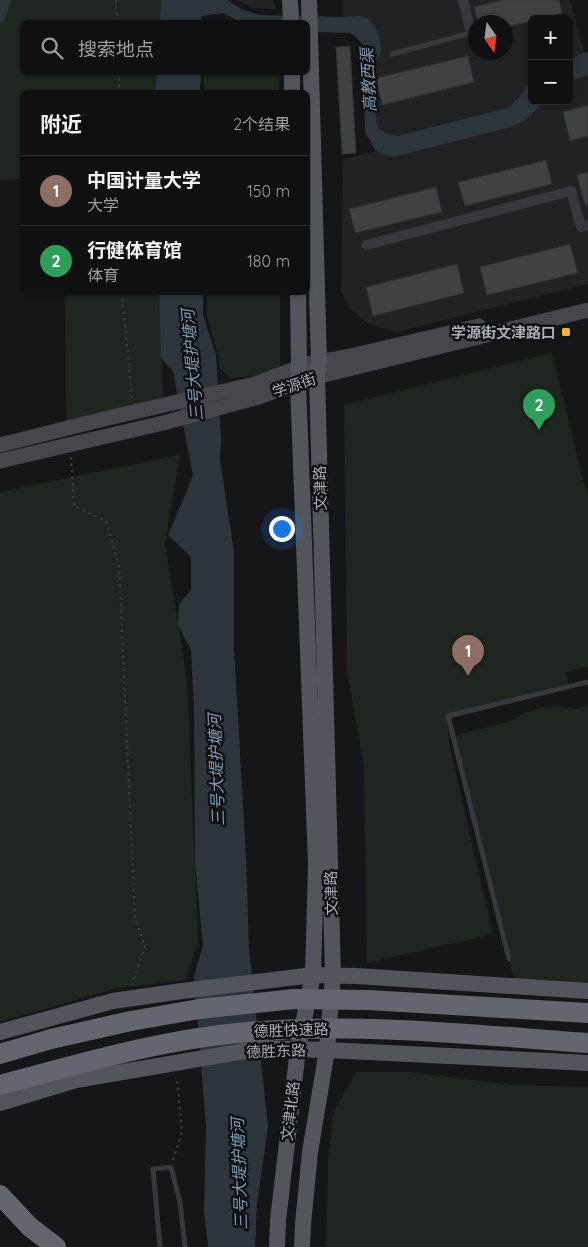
<!DOCTYPE html>
<html lang="zh">
<head>
<meta charset="utf-8">
<style>
  body { margin:0; font-family:Quicksand,"Noto Sans SC",sans-serif; background:#1e1e20; color:#f1f3f6 }
  .controls { position:absolute; right:15px; top:15px; display:grid; overflow:hidden; border-radius:8px; box-shadow:0 1px 4px #0004 }
  .controls button { width:45px; height:45px; display:grid; place-items:center; padding:0; border:0; border-bottom:1px solid #303032; background:#101012; color:#f1f3f6; font:25px sans-serif }
  .compass { position:absolute; left:468px; top:15px; width:45px; height:45px; border-radius:50%; background:#101012; box-shadow:0 1px 4px #0004; rotate:166deg }
  .you { position:absolute; left:281px; top:528px; width:18px; height:18px; margin:-12px; border:4px solid #fff; border-radius:50%; background:#1a73e8; box-shadow:0 0 0 8px #1a73e833 }
  .badge { display:grid; place-items:center; width:32px; height:32px; border-radius:50%; background:#d93025; color:#fff; font-size:16px; font-weight:700 }
  .pin { position:absolute; translate:-50% -41px; filter:drop-shadow(0 1px 2px #0008) }
  .pin::after { content:''; position:absolute; top:26px; width:18px; height:15px; background:inherit; clip-path:polygon(0 0,100% 0,50% 100%) }
  .list { margin:0; padding:0; list-style:none }
  h2 { display:flex; justify-content:space-between; align-items:center; height:65px; margin:0; padding:0 20px; font-size:21px }
  h2 small { font-size:16px; font-weight:400; color:#9c9d9f }
  .list li { display:grid; grid-template-columns:32px 1fr auto; gap:15px; align-items:center; box-sizing:border-box; height:70px; padding:0 20px; border-top:1px solid #303032 }
  .list b { display:block; font-size:19px; white-space:nowrap }
  .list p { margin:0; font-size:16px; white-space:nowrap; color:#9c9d9f }
  .list em { font-size:16px; font-style:normal; color:#9c9d9f }
  .icon { flex:none; width:28px; height:28px; fill:none; stroke:currentColor; stroke-width:2; stroke-linecap:round; stroke-linejoin:round }
  .map { position:relative; flex:none; width:588px; height:1247px; overflow:hidden }
  .search { position:absolute; background:#101012; box-shadow:0 1px 4px #0004; left:20px; top:20px; width:290px; height:55px; display:flex; align-items:center; gap:12px; box-sizing:border-box; padding:0 18px; border-radius:8px; color:#9c9d9f; font-size:19px }
  .panel { position:absolute; background:#101012; box-shadow:0 1px 4px #0004; left:20px; top:90px; width:290px; height:205px; border-radius:8px }
  .map>svg:first-child { display:block }
</style>
</head>
<body>
<div class="map">
<svg width="588" height="1247" viewBox="0 0 588 1247">
  <rect width="100%" height="100%" fill="#161618"/>
  <!-- built -->
  <g fill="#222225" fill-rule="evenodd">
    <path d="M 237,0 L 274,0 L 275,9 L 252,8 Z"/>
    <path d="M 343,0 L 570,0 L 584,52 L 569,59 L 569,19 L 532,19 L 532,81 L 510,107 L 398,136 L 387,134 L 378,128 L 375,118 L 374,65 L 379,56 L 359,16 L 343,17 ZM 476,22 L 506,22 L 506,52 L 476,52 Z"/>
    <path d="M 588,75 L 588,284 L 397,332 L 368,324 L 349,308 L 341,291 L 343,159 L 376,151 L 381,154 L 394,157 L 511,127 L 522,123 L 534,114 L 543,101 L 569,101 L 569,82 Z"/>
  </g>
  <!-- green -->
  <g fill="#1e261f">
    <path d="M 0,0 L 161,0 L 160,22 L 22,22 L 22,72 L 157,73 L 155,92 L 22,92 L 22,179 L 0,180 Z"/>
    <rect x="204" y="73" width="75" height="19"/>
    <path d="M 65,293 L 159,293 L 164,411 L 66,436 Z"/>
    <path d="M 207,293 L 280,293 L 280,370 L 255,376 L 231,378 L 220,369 L 218,355 L 207,315 Z"/>
    <path d="M 552,353 L 586,491 L 588,491 L 588,667 L 566,672 L 569,686 L 448,716 L 449,744 L 493,934 L 367,963 L 364,766 L 347,671 L 344,405 Z"/>
    <path d="M 180,455 L 165,544 L 187,679 L 198,944 L 185,980 L 117,988 L 0,1022 L 0,492 Z"/>
    <path d="M 588,705 L 588,984 L 514,979 L 454,736 L 509,722 L 522,714 L 541,708 L 558,706 L 575,709 Z"/>
    <path d="M 356,1072 L 409,1072 L 512,1085 L 588,1087 L 588,1247 L 326,1247 L 328,1163 L 333,1113 Z"/>
  </g>
  <!-- water -->
  <g fill="#2c353c">
    <path d="M 0,0 L 11,0 L 4,22 L 0,24 Z"/>
    <path d="M 161,0 L 228,0 L 241,9 L 259,15 L 343,17 L 359,16 L 369,19 C 376,29 384,42 380,55 C 378,59 375,62 374,65 C 372,76 375,117 378,128 L 387,134 L 398,136 L 510,107 L 532,81 L 532,101 L 543,101 C 534,114 526,122 511,127 L 394,157 L 381,154 L 376,151 L 365,132 L 363,45 L 356,37 L 350,33 L 308,32 L 308,22 L 240,22 L 223,13 L 201,16 L 201,22 L 160,22 Z"/>
    <path d="M 588,51 L 588,75 L 569,82 L 569,59 Z"/>
    <path d="M 157,73 L 201,73 L 200,92 L 155,92 Z"/>
    <path d="M 159,293 L 203,293 L 203,315 L 216,355 L 221,438 L 220,460 L 234,552 L 234,648 L 246,857 L 249,949 L 268,1126 L 257,1205 L 255,1247 L 208,1247 L 204,1211 L 206,1126 L 194,977 L 203,945 L 195,863 L 194,706 L 191,650 L 178,625 L 179,604 L 191,590 L 191,557 L 168,535 L 193,476 L 173,371 L 161,358 Z"/>
  </g>
  <!-- building -->
  <g fill="#404145" stroke="#303034">
    <path d="M 503,0 L 559,0 L 562,13 L 541,19 L 532,19 L 532,21 L 506,27 L 506,22 L 478,22 L 474,7 Z"/>
    <path d="M 350,46 L 356,153 L 342,154 L 336,47 Z"/>
    <path d="M 468,56 L 474,82 L 382,105 L 376,78 Z"/>
    <path d="M 588,105 L 588,136 L 570,141 L 563,112 Z"/>
    <path d="M 546,160 L 552,184 L 465,206 L 458,182 Z"/>
    <path d="M 588,172 L 588,205 L 585,205 L 577,175 Z"/>
    <path d="M 436,187 L 442,212 L 355,233 L 349,209 Z"/>
    <path d="M 570,244 L 578,273 L 487,295 L 480,267 Z"/>
    <path d="M 457,264 L 464,293 L 373,316 L 366,287 Z"/>
  </g>
  <g fill="none" stroke-linecap="round" stroke-linejoin="round">
    <!-- path -->
    <g stroke="#3d3f44" stroke-width="2" stroke-dasharray="2.5 4" stroke-linecap="butt">
      <path d="M 116,0 L 117,22"/>
      <path d="M 119,72 L 119,92"/>
      <path d="M 122,292 L 132,400"/>
      <path d="M 71,457 L 74,506 L 106,521 L 119,565 L 135,919 L 145,946 L 132,985"/>
      <path d="M 173,1160 L 182,1132 L 177,1079"/>
    </g>
    <!-- lane -->
    <g stroke="#37383d" stroke-width="5">
      <path d="M 392,54 L 471,33"/>
      <path d="M 509,959 L 448,716 L 588,682"/>
      <path d="M 160,1247 L 153,1169 L 171,1167 L 180,1202 L 185,1247"/>
    </g>
    <!-- street -->
    <g stroke="#37383d" stroke-width="10">
      <path d="M 463,0 L 471,33"/>
      <path d="M 367,245 L 571,191 L 581,227 L 588,225"/>
    </g>
    <!-- secondary -->
    <g stroke="#45474d" stroke-width="15">
      <path d="M 0,445 L 108,418 L 255,384 L 308,364 L 346,357 L 479,326"/>
      <path d="M 0,461 L 163,423 L 259,397 L 308,379 L 588,310"/>
    </g>
    <!-- primary -->
    <g stroke="#53555c" stroke-width="16">
      <path d="M 290,0 L 291,22"/>
      <path d="M 292,72 L 292,92"/>
      <path d="M 0,1032 L 113,1001 L 182,991 L 313,975 L 357,976 L 588,991"/>
      <path d="M 0,1103 L 76,1080 L 263,1048 L 327,1050 L 588,1063"/>
      <path d="M 277,1247 L 278,1220 L 298,1049 L 313,975 L 316,865 L 298,383 L 299,367 L 298,292"/>
      <path d="M 302,1247 L 303,1224 L 310,1152 L 327,1050 L 333,976 L 317,376 L 319,362 L 309,0"/>
    </g>
    <!-- highway -->
    <g stroke="#63666e" stroke-width="20">
      <path d="M 0,1054 L 51,1039 L 131,1021 L 199,1009 L 294,999 L 368,1000 L 588,1013"/>
      <path d="M 0,1085 C 81,1063 164,1039 248,1032 C 361,1022 475,1035 588,1043"/>
      <path d="M 0,1195 L 30,1227 L 56,1247"/>
    </g>
  </g>
  <!-- markers -->
  <rect fill="#f2b134" stroke="#111113" stroke-width="2" x="561" y="327" width="10" height="10" rx="2.5"/>
  <g text-anchor="middle" dominant-baseline="central" stroke-width="5" stroke-linejoin="round" paint-order="stroke">
    <!-- poi labels -->
    <g font-size="15" font-weight="bold" fill="#a8adb8" stroke="#111113" text-anchor="end">
      <text x="556" y="332">学源街文津路口</text>
    </g>
    <!-- street labels -->
    <g font-size="15" fill="#a8adb8" stroke="#111113">
      <text transform="translate(294 385) rotate(-19)">学源街</text>
      <text transform="translate(320 488) rotate(-91)">文津路</text>
      <text transform="translate(331 893) rotate(-91)">文津路</text>
      <text transform="translate(291 1030) rotate(-2)">德胜快速路</text>
      <text transform="translate(276 1051) rotate(-2)">德胜东路</text>
      <text transform="translate(290 1111) rotate(-83)">文津北路</text>
    </g>
    <!-- water labels -->
    <g font-size="16" font-style="italic" fill="#7f9bb3" stroke="#111113">
      <text transform="translate(368 80) rotate(-93)">高教西渠</text>
      <text transform="translate(192 365) rotate(-95)">三号大堤护塘河</text>
      <text transform="translate(216 770) rotate(-92)">三号大堤护塘河</text>
      <text transform="translate(239 1174) rotate(-92)">三号大堤护塘河</text>
    </g>
  </g>
</svg>
<div class="controls">
<button>+</button>
<button>−</button>
</div>
<svg class="compass" viewBox="-18 -18 36 36"><path d="M0-13l5 13h-10z" fill="#e53935"/><path d="M0 13l5-13h-10z" fill="#9c9d9f"/></svg>
<div class="you"></div>
<div class="pin badge" style="left:468px;top:676px;background:#8d6e63">1</div>
<div class="pin badge" style="left:539px;top:430px;background:#2e9e5b">2</div>
<div class="search"><svg class="icon" aria-label="search" viewBox="0 0 24 24"><circle cx="10" cy="10" r="6"/><path d="M15 15l6 6"/></svg>搜索地点</div>
<section class="panel">
<h2>附近<small>2个结果</small></h2>
<ul class="list">
<li><span class="badge" style="background:#8d6e63">1</span><div><b>中国计量大学</b><p>大学</p></div><em>150 m</em></li>
<li><span class="badge" style="background:#2e9e5b">2</span><div><b>行健体育馆</b><p>体育</p></div><em>180 m</em></li>
</ul>
</section>
</div>
</body>
</html>
